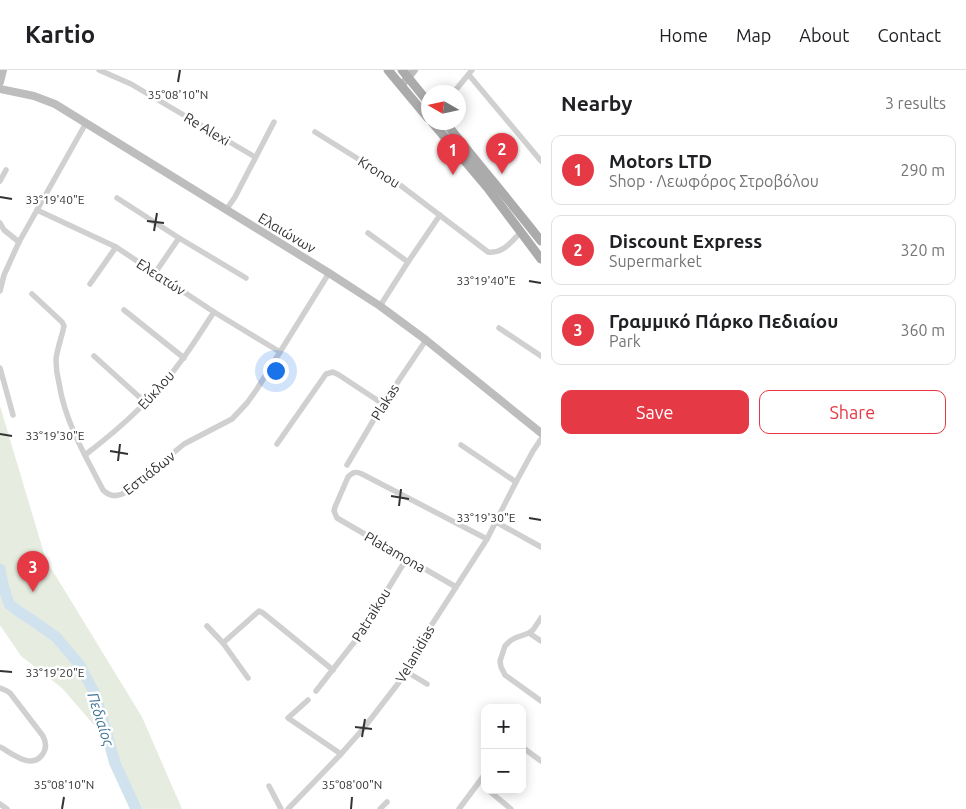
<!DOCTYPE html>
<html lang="en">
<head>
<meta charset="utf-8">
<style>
  body { margin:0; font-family:Ubuntu,sans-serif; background:#f2f2f2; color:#202124 }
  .controls { position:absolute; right:15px; bottom:15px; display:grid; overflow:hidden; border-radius:10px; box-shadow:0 2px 12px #0003 }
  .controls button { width:45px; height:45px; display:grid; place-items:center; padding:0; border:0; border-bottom:1px solid #e0e0e0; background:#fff; color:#202124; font:25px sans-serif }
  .compass { position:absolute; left:421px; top:15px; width:45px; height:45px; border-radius:50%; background:#fff; box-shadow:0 2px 12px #0003; rotate:279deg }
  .you { position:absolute; left:275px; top:300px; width:18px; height:18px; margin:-12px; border:4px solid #fff; border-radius:50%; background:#1a73e8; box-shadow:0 0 0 8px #1a73e833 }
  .badge { display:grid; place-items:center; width:32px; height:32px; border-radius:50%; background:#e63946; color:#fff; font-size:16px; font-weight:700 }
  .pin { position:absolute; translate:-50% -41px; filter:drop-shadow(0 1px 2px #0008) }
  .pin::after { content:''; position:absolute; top:26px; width:18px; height:15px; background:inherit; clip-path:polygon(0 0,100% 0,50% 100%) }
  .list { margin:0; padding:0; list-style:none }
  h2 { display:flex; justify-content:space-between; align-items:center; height:65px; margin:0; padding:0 20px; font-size:21px }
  h2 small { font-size:16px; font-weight:400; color:#757577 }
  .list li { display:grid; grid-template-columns:32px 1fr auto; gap:15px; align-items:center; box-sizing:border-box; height:70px; margin:0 10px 10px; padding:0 10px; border:1px solid #e0e0e0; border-radius:10px }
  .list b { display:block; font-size:19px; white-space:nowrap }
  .list p { margin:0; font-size:16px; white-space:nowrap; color:#757577 }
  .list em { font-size:16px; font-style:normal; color:#757577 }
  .actions { display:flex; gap:10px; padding:15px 20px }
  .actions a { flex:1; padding:11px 0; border:1px solid #e63946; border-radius:10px; text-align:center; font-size:18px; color:#e63946 }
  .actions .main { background:#e63946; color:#fff }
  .map { position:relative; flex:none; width:541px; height:739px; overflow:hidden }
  header { display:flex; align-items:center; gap:30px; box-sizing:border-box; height:70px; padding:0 25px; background:#fff; border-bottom:1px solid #e0e0e0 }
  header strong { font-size:24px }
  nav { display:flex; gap:28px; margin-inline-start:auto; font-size:18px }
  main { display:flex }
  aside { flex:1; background:#fff }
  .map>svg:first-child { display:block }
</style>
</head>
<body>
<header>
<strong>Kartio</strong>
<nav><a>Home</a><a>Map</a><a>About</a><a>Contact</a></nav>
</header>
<main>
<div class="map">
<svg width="541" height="739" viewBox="0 0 541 739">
  <rect width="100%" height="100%" fill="#fff"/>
  <!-- green -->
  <path fill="#e6ecdf" d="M 0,336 L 46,490 L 142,647 L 182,739 L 130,739 L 109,694 L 101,663 L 62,618 L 21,586 L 0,555 Z"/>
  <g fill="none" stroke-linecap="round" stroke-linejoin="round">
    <!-- river -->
    <path stroke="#cfe2ee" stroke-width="11" d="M 0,499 L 3,515 L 9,534 L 18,541 L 32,550 L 56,567 L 79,594 L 95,624 L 105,657 L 115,693 L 136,739"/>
    <!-- street -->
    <g stroke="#d0d0d0" stroke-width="5.5">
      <path d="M 99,0 L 131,14 L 255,87"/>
      <path d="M 469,5 L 541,91"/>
      <path d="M 454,22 L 472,0"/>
      <path d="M 315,62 L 400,115 L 488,182 C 503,184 511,172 521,162"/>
      <path d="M 0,111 L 6,100"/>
      <path d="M 117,128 L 179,168 L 246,208"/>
      <path d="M 37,140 L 116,177 L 214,242 L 280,282"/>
      <path d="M 226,140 L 235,127 L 274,52"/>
      <path d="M 0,153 L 4,160 L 19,172"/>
      <path d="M 368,163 L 408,192"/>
      <path d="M 155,203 L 179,168"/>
      <path d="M 90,214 L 116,177"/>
      <path d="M 0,221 L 4,205 L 19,172 L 86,53"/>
      <path d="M 32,224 L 62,252 L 64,256 C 62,267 57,278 56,290 C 56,298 57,305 59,313 C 65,352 85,385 103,420 C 110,427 118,427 126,422 L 184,374 L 232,349 L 247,333 L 257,319 L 329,203"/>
      <path d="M 380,236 L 408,192 L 440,145"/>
      <path d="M 124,240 L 184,288"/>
      <path d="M 499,258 L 541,286"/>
      <path d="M 94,286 L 146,333"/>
      <path d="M 0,298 L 13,345"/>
      <path d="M 277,374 L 326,304 L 333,302 L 339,305 L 383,334"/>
      <path d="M 461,375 L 516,412"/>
      <path d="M 85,385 C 122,357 157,325 184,287 C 195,272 204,257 214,242"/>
      <path d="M 347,395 L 383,334 L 426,270"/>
      <path d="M 496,452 L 541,477"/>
      <path d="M 456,517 L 337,448 L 334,441 L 335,437 L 348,407 C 352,402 356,401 362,404 L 487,469"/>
      <path d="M 541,548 L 533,560 L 529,563 L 541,571"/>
      <path d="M 207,556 L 223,573 L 248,608"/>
      <path d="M 529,563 L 515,568 L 510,571 L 505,576 L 500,591 L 501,597 L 505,605 L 541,631"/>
      <path d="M 223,573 L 259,541 L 263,543 L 333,600"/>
      <path d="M 407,602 L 427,614"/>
      <path d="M 0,618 L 7,621 L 10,623 L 43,666 C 46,672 47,679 42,685 C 31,700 12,683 0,677"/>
      <path d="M 316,621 L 359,566 L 407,488"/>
      <path d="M 308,630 L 288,648 L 341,684"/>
      <path d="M 522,677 L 541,691"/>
      <path d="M 269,716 L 281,739"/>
      <path d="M 488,720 L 511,739"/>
      <path d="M 0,734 L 7,739"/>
      <path d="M 288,739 L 341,684 L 363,659 L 407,602 L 420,573 L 487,469 L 516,412 L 533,381 L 541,369"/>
      <path d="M 380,739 L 387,732"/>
      <path d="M 459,739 L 485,704"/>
    </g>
    <!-- secondary -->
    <g stroke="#bdbdbd" stroke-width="8">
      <path d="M 0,12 L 3,0"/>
      <path d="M 401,16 L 414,0"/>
      <path d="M 0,19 L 34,26 L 55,34 L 329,203 L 380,236 L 426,270 L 541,363"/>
    </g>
    <!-- primary -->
    <g stroke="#ababab" stroke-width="9">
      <path d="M 388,0 L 428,48"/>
      <path d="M 402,0 L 428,32"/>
      <path d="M 432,52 L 487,117 L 541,189"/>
      <path d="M 445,52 C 477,93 510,131 541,171"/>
    </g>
  </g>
  <!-- ticks -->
  <path fill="none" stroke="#333" stroke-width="2" d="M 178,12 L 180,0M 0,127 L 12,129M 147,151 L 164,153M 154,161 L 157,143M 529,211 L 541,213M 0,364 L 12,366M 110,381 L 128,384M 118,391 L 120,374M 391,426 L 409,429M 399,436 L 401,419M 529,448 L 541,450M 0,601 L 12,602M 355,657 L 372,659M 362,667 L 365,649M 62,739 L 64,727M 351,739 L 352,727"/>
  <g text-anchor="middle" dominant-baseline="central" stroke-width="5" stroke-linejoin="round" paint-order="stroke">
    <!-- street labels -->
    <g font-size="14" fill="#333" stroke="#fff">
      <text transform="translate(207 59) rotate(31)">Re Alexi</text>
      <text transform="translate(379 102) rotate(32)">Kronou</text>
      <text transform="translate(287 163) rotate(31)">Ελαιώνων</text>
      <text transform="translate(161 207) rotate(33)">Ελεατών</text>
      <text transform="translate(156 320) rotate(-48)">Εύκλου</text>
      <text transform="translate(385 332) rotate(-58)">Plakas</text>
      <text transform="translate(149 403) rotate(-38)">Εστιάδων</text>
      <text transform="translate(395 482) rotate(30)">Platamona</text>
      <text transform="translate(371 545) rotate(-58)">Patraikou</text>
      <text transform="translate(415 584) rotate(-60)">Velanidias</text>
    </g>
    <!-- water labels -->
    <g font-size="15" font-style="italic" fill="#3f7597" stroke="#fff">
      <text transform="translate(101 649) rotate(72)">Πεδιαίος</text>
    </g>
  </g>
  <g font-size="12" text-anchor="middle" fill="#333" stroke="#fff" stroke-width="5" stroke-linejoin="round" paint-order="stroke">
    <text x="178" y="29">35°08'10"N</text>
    <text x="55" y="134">33°19'40"E</text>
    <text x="486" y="215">33°19'40"E</text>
    <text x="55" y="370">33°19'30"E</text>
    <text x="486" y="452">33°19'30"E</text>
    <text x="55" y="607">33°19'20"E</text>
    <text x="64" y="719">35°08'10"N</text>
    <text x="352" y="719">35°08'00"N</text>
  </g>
</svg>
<div class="controls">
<button>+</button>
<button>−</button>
</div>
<svg class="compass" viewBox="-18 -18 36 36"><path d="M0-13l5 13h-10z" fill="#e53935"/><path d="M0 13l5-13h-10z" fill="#757577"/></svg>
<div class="you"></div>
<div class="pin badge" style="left:453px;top:105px">1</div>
<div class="pin badge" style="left:502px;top:104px">2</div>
<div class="pin badge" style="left:33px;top:522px">3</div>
</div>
<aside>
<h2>Nearby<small>3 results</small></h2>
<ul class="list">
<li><span class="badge">1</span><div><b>Motors LTD</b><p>Shop · Λεωφόρος Στροβόλου</p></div><em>290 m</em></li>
<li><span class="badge">2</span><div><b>Discount Express</b><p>Supermarket</p></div><em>320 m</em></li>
<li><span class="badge">3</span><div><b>Γραμμικό Πάρκο Πεδιαίου</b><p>Park</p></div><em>360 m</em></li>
</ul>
<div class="actions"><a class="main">Save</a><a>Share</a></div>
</aside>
</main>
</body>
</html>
